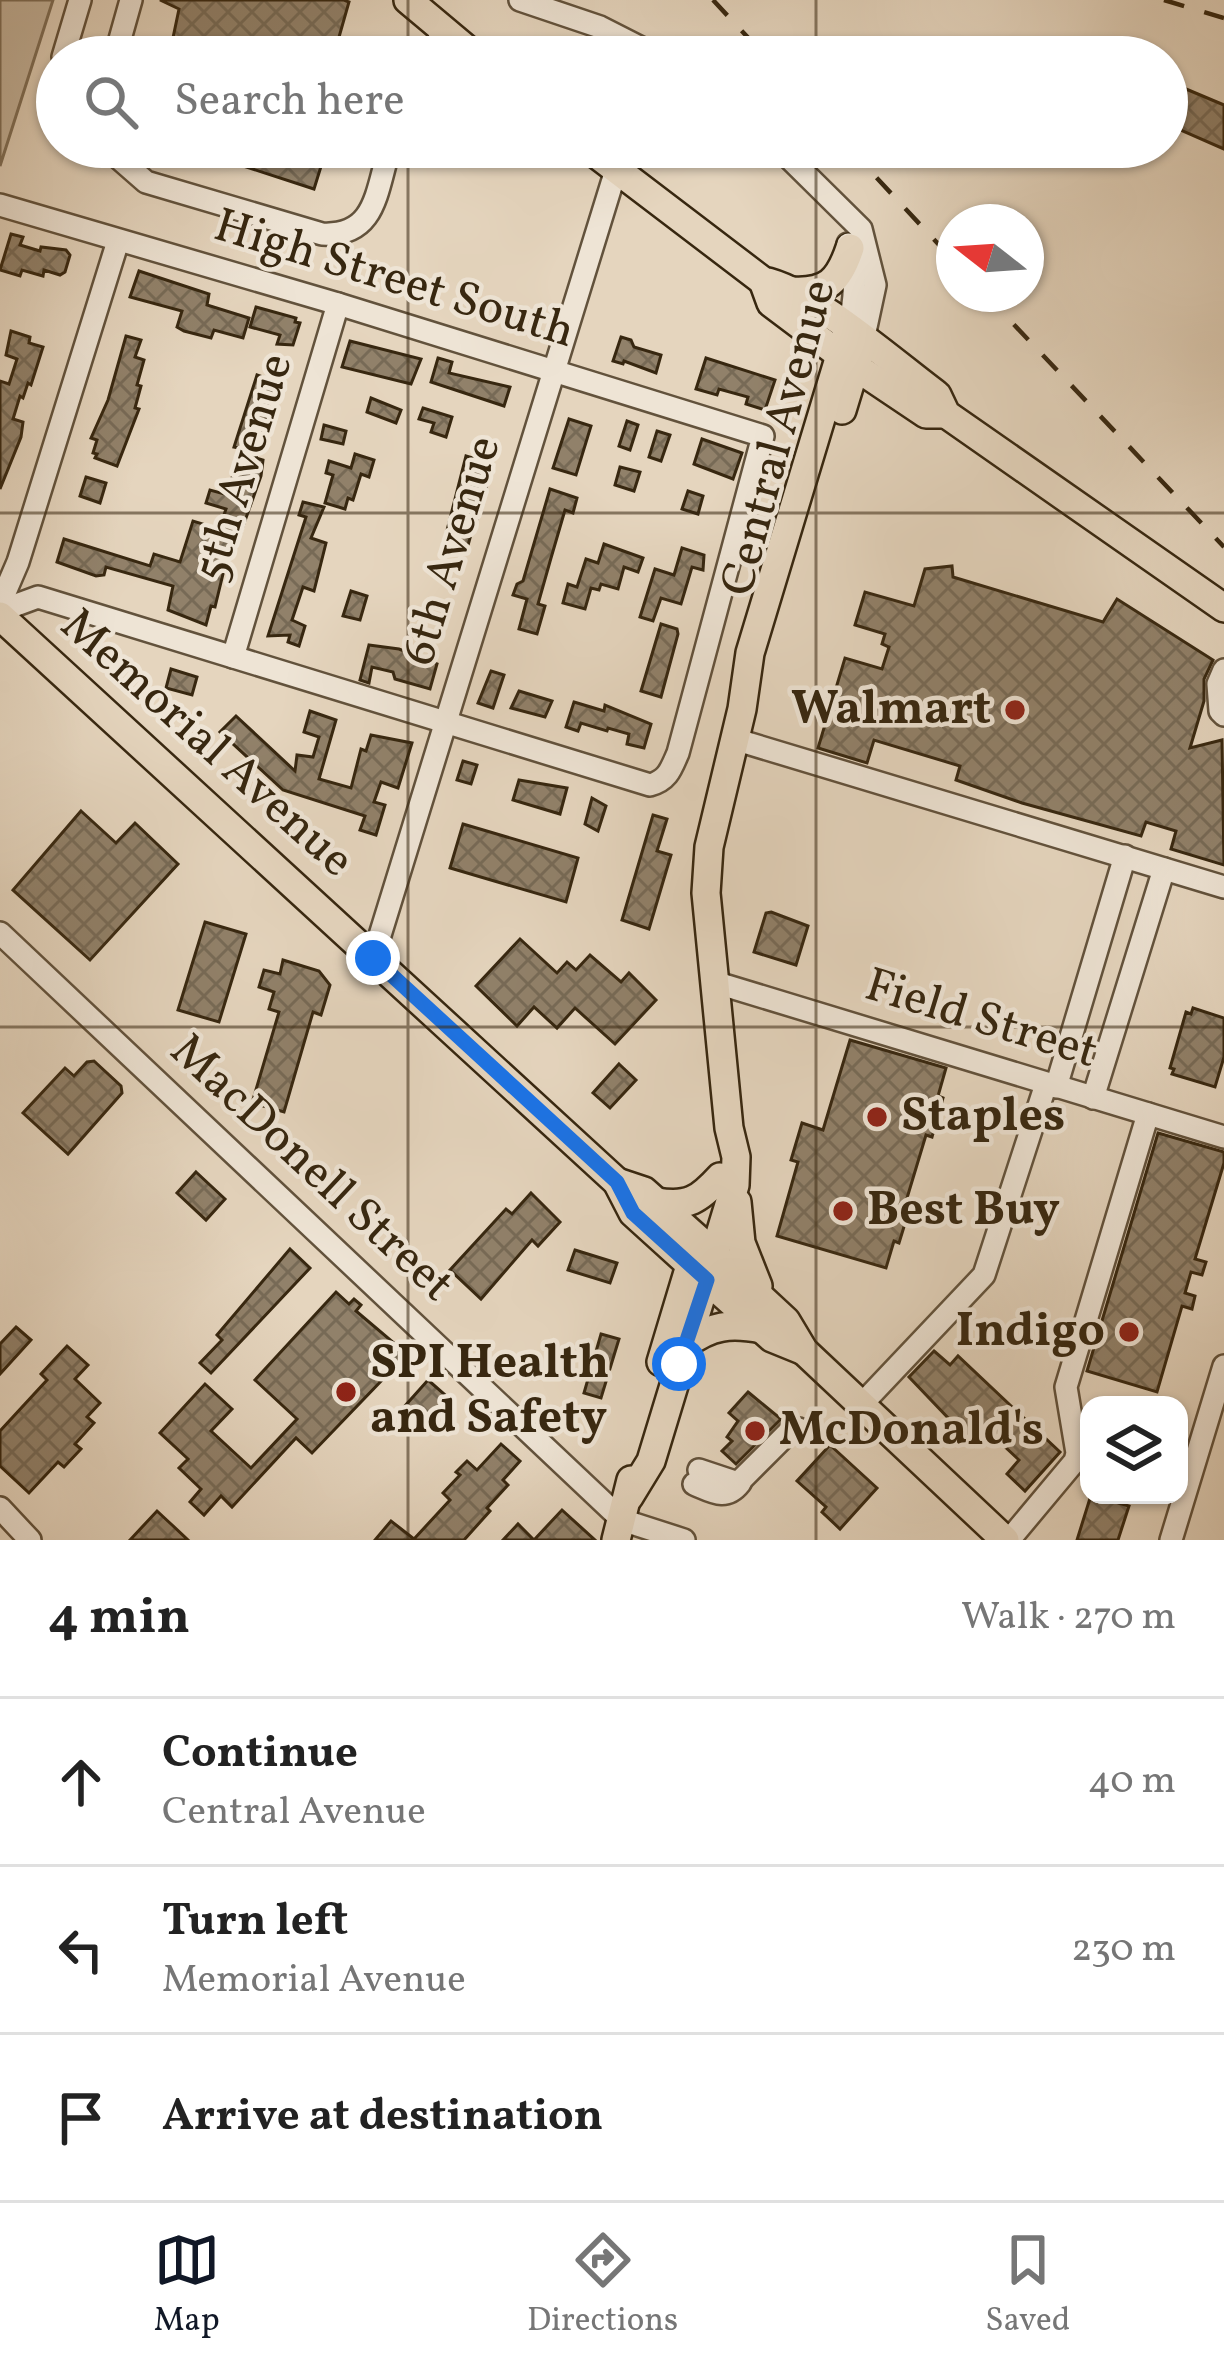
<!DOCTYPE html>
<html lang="en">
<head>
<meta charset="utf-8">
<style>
  body { margin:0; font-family:Vollkorn,serif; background:#f2f2f2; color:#222 }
  .controls { position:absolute; right:36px; bottom:36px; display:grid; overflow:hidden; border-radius:24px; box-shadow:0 3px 9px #0004 }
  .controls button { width:108px; height:108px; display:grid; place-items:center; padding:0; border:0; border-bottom:3px solid #e0e0e0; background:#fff; color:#222; font:60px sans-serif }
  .compass { position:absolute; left:936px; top:204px; width:108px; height:108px; border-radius:50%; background:#fff; box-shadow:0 3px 9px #0004; rotate:287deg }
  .stop { position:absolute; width:36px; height:36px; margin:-27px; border:9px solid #1a73e8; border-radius:50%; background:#fff }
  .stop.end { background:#1a73e8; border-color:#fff; box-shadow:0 3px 12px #0008 }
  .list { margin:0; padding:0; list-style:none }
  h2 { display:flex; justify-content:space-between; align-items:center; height:156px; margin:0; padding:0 48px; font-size:51px }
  h2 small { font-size:39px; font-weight:400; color:#767676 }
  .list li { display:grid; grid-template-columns:78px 1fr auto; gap:36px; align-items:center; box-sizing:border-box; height:168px; padding:0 48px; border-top:3px solid #e0e0e0 }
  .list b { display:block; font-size:45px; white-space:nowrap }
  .list p { margin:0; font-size:39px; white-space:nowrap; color:#767676 }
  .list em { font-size:39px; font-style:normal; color:#767676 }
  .icon { flex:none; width:66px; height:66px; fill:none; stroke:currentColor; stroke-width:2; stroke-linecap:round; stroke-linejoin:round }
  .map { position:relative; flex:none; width:1224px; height:1540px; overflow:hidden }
  .search { position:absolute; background:#fff; box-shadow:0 3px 9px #0004; left:36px; right:36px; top:36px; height:132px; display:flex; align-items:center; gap:30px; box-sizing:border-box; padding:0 42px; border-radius:66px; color:#767676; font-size:45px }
  .sheet { height:660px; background:#fff }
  nav { display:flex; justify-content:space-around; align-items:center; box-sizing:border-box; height:168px; border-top:3px solid #e0e0e0; background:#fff; font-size:33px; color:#767676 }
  nav a { display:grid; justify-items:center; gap:6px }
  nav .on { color:#111827 }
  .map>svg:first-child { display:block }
</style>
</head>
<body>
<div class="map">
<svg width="1224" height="1540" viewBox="0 0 1224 1540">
  <defs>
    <pattern id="building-cross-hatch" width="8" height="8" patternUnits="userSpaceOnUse" patternTransform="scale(3)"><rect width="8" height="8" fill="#91816a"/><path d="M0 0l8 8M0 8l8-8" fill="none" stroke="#776a56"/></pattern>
  </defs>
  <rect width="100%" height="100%" fill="#e5d5be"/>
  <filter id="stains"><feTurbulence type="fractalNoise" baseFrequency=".00167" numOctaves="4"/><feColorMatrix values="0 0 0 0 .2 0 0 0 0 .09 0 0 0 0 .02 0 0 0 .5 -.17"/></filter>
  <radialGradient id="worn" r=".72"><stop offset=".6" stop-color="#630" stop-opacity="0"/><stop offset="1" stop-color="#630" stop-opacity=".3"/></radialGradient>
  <!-- park -->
  <path fill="#c7b7a0" stroke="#7f6f58" stroke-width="3" d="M 0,0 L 53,0 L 0,166 Z"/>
  <!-- building -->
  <g fill="url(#building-cross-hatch)" stroke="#372710" stroke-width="3">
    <path d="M 160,0 L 344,0 L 349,2 L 339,37 L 395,57 L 169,57 L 179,9 Z"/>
    <path d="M 1167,81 L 1224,105 L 1224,149 L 1167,124 Z"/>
    <path d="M 185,147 L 327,147 L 314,189 Z"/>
    <path d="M 11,234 L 23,237 L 20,245 L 40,251 L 41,247 L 66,250 L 70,255 L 65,272 L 60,275 L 44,270 L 43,276 L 22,270 L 20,276 L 0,270 Z"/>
    <path d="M 139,271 L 209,294 L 207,305 L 249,318 L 243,338 L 214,330 L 211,338 L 184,331 L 177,327 L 182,311 L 130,297 Z"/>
    <path d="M 256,307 L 296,318 L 295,322 L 300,323 L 293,345 L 277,344 L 280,335 L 250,327 Z"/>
    <path d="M 11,331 L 30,337 L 29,343 L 43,347 L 31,385 L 28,383 L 23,398 L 20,396 L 13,419 L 23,422 L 21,437 L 0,489 L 0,381 L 9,384 L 17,359 L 6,355 Z"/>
    <path d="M 126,336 L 141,340 L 135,357 L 144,360 L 137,385 L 141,386 L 135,408 L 139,409 L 117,466 L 95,458 L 97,454 L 93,453 L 97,440 L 91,438 L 108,400 Z"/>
    <path d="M 621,337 L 631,340 L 634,347 L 661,355 L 656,373 L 624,361 L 623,364 L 613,361 Z"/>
    <path d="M 350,341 L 421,359 L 411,384 L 342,367 Z"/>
    <path d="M 438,358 L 452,362 L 449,373 L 510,387 L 504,406 L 431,382 Z"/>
    <path d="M 706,358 L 775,380 L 765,410 L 746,404 L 748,397 L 719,389 L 717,395 L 696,389 Z"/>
    <path d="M 257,375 L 275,381 L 256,458 L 263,460 L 261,476 L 237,543 L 231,541 L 215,607 L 211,606 L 206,625 L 168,610 L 173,586 L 106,567 L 104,575 L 96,576 L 57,562 L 64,539 L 150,566 L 154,554 L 180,562 L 193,521 L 219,529 L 226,509 L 206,503 L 210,490 L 228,495 L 239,448 L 234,447 Z"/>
    <path d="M 371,398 L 401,410 L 396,423 L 367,412 Z"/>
    <path d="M 423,408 L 452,417 L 446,437 L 431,432 L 434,423 L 419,419 Z"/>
    <path d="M 569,419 L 591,426 L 576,475 L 553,468 Z"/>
    <path d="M 627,421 L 638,425 L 630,450 L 619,446 Z"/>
    <path d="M 324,425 L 346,431 L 343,444 L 321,439 Z"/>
    <path d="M 657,431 L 670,435 L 661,461 L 649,457 Z"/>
    <path d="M 702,439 L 742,453 L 733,479 L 694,464 Z"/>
    <path d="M 355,454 L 374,460 L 369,477 L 361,474 L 353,500 L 348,498 L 345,509 L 325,503 L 333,475 L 326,473 L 329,461 L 351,468 Z"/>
    <path d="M 466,456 L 493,464 L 477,519 L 469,517 L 464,536 L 470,538 L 467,549 L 444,542 Z"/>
    <path d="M 620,467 L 640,472 L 634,491 L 615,485 Z"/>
    <path d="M 86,477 L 106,483 L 100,503 L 80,496 Z"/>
    <path d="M 550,489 L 577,498 L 573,513 L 565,510 L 551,558 L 538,604 L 545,606 L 537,634 L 519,629 L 527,599 L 513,595 L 517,584 L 523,581 Z"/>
    <path d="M 688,491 L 703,496 L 698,514 L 682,509 Z"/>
    <path d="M 303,502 L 324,507 L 311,538 L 326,543 L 314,591 L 303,587 L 292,620 L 305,626 L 299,646 L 288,642 L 290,635 L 268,636 L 306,517 L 299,515 Z"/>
    <path d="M 604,544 L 643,558 L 638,572 L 624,567 L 618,589 L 601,584 L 599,590 L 591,588 L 585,609 L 563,603 L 568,584 L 577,587 L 586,559 L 598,563 Z"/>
    <path d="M 682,548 L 704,555 L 703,570 L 692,567 L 681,604 L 661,598 L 653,621 L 640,617 L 655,569 L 674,575 Z"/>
    <path d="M 952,566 L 953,577 L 1103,622 L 1117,599 L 1213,660 L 1204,679 L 1204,701 L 1190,748 L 1222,740 L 1224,865 L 1171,849 L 1176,831 L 1146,822 L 1141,836 L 1022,803 L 956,780 L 960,766 L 874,740 L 867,763 L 818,748 L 845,658 L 882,669 L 889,647 L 882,644 L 885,634 L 855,625 L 865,592 L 914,606 L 925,569 Z"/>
    <path d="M 351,591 L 367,596 L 360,620 L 343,616 Z"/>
    <path d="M 661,624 L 677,629 L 678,634 L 661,697 L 641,691 Z"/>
    <path d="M 369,645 L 399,649 L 437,664 L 430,689 L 395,679 L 393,672 L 372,667 L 369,683 L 360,680 Z"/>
    <path d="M 171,669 L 197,677 L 192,695 L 166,688 Z"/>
    <path d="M 491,671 L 504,675 L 493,708 L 478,703 Z"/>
    <path d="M 519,691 L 552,701 L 545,717 L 511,708 Z"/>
    <path d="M 574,702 L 604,711 L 605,705 L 651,724 L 644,748 L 627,744 L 629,734 L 608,728 L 607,731 L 581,723 L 578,731 L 566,727 Z"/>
    <path d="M 310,711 L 336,720 L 319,779 L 351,788 L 361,749 L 366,751 L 371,735 L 412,743 L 398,788 L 381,782 L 374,802 L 385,805 L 376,835 L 360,830 L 365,816 L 283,790 L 220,732 L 236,716 L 295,771 L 297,755 L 313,757 L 319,737 L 304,732 Z"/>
    <path d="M 463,761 L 477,765 L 471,784 L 457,780 Z"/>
    <path d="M 519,780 L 567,788 L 560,814 L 513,800 Z"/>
    <path d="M 592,798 L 606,806 L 598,831 L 585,824 Z"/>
    <path d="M 81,811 L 116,843 L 135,823 L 178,864 L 90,960 L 13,890 Z"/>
    <path d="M 653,815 L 667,819 L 657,851 L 671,855 L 649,929 L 622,920 Z"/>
    <path d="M 463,824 L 578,858 L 566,902 L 450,868 Z"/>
    <path d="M 771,912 L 808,926 L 796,965 L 754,952 L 766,913 Z"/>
    <path d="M 205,922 L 246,934 L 219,1022 L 178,1010 Z"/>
    <path d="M 520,939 L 557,973 L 567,962 L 576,970 L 590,955 L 621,982 L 629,973 L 656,1000 L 615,1044 L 575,1008 L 557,1028 L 534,1007 L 517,1026 L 476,986 Z"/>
    <path d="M 283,960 L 319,971 L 330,985 L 321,1015 L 313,1012 L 284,1112 L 252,1103 L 279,1012 L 269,1009 L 274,992 L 259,987 L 264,970 L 280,974 Z"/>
    <path d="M 1193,1008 L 1224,1018 L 1224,1057 L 1215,1087 L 1172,1074 L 1174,1069 L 1170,1068 L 1186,1012 L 1191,1014 Z"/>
    <path d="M 850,1040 L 946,1068 L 938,1096 L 943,1098 L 932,1137 L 926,1135 L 907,1198 L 911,1204 L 899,1243 L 894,1241 L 886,1268 L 777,1236 L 798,1162 L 791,1160 L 802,1123 L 823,1130 Z"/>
    <path d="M 94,1061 L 121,1086 L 122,1093 L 68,1154 L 23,1113 L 65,1068 L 74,1076 L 87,1062 Z"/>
    <path d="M 619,1064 L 636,1080 L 610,1108 L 593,1093 Z"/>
    <path d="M 1158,1133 L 1224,1152 L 1224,1163 L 1195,1259 L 1206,1262 L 1202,1275 L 1191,1272 L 1185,1293 L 1195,1296 L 1192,1309 L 1182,1306 L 1157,1392 L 1087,1371 Z"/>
    <path d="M 196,1172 L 225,1199 L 206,1220 L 177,1193 Z"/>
    <path d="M 531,1193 L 560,1222 L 538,1246 L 532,1240 L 481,1299 L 450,1270 L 506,1209 L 512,1214 Z"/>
    <path d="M 290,1249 L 310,1268 L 211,1373 L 200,1363 L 222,1340 L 217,1335 Z"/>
    <path d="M 575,1250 L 617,1263 L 610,1283 L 568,1270 Z"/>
    <path d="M 336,1292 L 349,1304 L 354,1299 L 361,1305 L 356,1311 L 407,1354 L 312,1453 L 296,1438 L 232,1507 L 221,1496 L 204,1515 L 190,1502 L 201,1489 L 179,1468 L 188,1459 L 160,1433 L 205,1384 L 232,1409 L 211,1431 L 251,1468 L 297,1419 L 255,1380 Z"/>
    <path d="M 16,1327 L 31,1340 L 0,1374 L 0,1344 Z"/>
    <path d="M 601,1334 L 619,1339 L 601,1398 L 584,1393 Z"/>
    <path d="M 67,1346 L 88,1365 L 75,1379 L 100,1403 L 87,1417 L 94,1423 L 75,1444 L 81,1449 L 64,1467 L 58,1462 L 29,1493 L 0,1466 L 0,1431 L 47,1380 L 41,1374 Z"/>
    <path d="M 934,1351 L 950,1365 L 958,1356 L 1060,1452 L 1025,1491 L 1007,1474 L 1019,1460 L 989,1432 L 975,1446 L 909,1377 Z"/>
    <path d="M 428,1380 L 451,1400 L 426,1427 L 404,1407 Z"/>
    <path d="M 748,1392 L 781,1419 L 736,1464 L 722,1451 L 732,1441 L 727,1437 L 738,1421 L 729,1413 Z"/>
    <path d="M 501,1444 L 520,1461 L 503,1480 L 508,1485 L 487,1508 L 490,1511 L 464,1540 L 375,1540 L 391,1521 L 414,1539 L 450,1500 L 443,1493 L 460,1475 L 456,1472 L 467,1461 L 477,1470 Z"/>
    <path d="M 830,1445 L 877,1488 L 840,1529 L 822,1512 L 826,1507 L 797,1481 Z"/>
    <path d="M 1091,1495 L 1129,1506 L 1118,1540 L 1077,1540 Z"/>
    <path d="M 562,1510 L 595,1540 L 503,1540 L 518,1524 L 534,1540 Z"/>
    <path d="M 157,1511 L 171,1524 L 188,1540 L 130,1540 Z"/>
  </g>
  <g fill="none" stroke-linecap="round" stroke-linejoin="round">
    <defs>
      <g id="minor">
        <path d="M 520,0 L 600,27 L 659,57"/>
        <path d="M 63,57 L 80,0"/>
        <path d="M 115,57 L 131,0"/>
        <path d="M 426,57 L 445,32"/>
        <path d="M 57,76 C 52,94 44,109 57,124"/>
        <path d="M 106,147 L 146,182 L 322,234 C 377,237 376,190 390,147"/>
        <path d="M 778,147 L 861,229 L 875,285 L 863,341"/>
        <path d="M 0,205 L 338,304 L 763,436 L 678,753 C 671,769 668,780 650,785 L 38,597 L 0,611"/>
        <path d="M 848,244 C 857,274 856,299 848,329"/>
        <path d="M 0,604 L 18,562 L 118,241"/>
        <path d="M 233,657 L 338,304"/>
        <path d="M 1224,670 L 1218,684 L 1220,711 L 1224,715"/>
        <path d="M 734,739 L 1224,887"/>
        <path d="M 0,933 L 622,1520 L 684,1540"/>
        <path d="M 373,958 L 616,170"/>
        <path d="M 714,982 L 1224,1137"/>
        <path d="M 1056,1087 L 1125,856"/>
        <path d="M 1093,1098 L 1164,869"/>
        <path d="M 861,1405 L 984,1275 L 1046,1084"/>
        <path d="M 699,1470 L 738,1483 L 790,1431 L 799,1429"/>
        <path d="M 694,1484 C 713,1492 726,1501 740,1483"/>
        <path d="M 0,1508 L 30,1540"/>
        <path d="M 1009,1540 L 1075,1461 L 1077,1453 L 1066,1387 L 1148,1114"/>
        <path d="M 1171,1540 L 1224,1366"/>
      </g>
      <g id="major">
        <path d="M 408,0 L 476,57"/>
        <path d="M 587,147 L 763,281 C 810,289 895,364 937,395 L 946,414 L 1224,608"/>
        <path d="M 763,281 L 771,303 L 856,367 L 926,414 L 946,414"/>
        <path d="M 792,291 C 827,293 839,281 850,248"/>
        <path d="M 842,410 L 863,341"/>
        <path d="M 0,616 L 617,1182 L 633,1213 L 707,1280 L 772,1338 L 804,1351"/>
        <path d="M 617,1182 L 644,1191 L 699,1240 L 786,1321 L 804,1351 L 1005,1540"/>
        <path d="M 657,1202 C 688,1207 699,1200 720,1177"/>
        <path d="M 737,1202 L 741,1243 L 758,1286"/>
        <path d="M 686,1344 C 711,1325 731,1323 762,1329"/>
        <path d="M 661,1362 L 695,1249"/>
        <path d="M 629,1497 L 651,1461 L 735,1185 L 736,1157 L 729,1128 L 706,893 L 709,847 L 742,709 L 750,653 L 848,329"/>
        <path d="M 616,1540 L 631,1480"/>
      </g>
    </defs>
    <!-- minor casing -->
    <use href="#minor" stroke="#62523c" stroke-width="26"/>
    <!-- major casing -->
    <use href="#major" stroke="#372710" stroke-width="32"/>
    <!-- minor -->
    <use href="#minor" stroke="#eee4d5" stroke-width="21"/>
    <!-- major -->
    <use href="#major" stroke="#e5d5be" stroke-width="27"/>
    <!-- rail -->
    <g stroke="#372710" stroke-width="4.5" stroke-dasharray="21 21" stroke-linecap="butt">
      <path d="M 713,0 L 766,57"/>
      <path d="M 1164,0 L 1224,18"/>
      <path d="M 848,147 L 954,261"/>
      <path d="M 985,294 L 1224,547"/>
    </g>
  </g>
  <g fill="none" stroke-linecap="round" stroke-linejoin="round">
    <!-- route -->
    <path stroke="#1a73e8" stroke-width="15" d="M 373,958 L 617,1182 L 633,1213 L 707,1280 L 679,1364"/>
  </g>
  <!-- grid -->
  <path fill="none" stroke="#372710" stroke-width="3" stroke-opacity="0.55" d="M 408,0 L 408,57M 816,0 L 816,57M 408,147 L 408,1540M 816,147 L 816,1540M 0,513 L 1224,513M 0,1027 L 1224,1027"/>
  <!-- markers -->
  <g fill="#8f2418" stroke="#eee4d5" stroke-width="4.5">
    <circle cx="1015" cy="710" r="12"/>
    <circle cx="877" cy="1117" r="12"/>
    <circle cx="843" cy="1211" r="12"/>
    <circle cx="1129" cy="1332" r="12"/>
    <circle cx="346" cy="1392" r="12"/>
    <circle cx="755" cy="1431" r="12"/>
  </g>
  <g text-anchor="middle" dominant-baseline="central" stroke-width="9" stroke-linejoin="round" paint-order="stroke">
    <!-- street labels -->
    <g font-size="48" fill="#372710" stroke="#eee4d5">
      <text transform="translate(394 280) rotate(17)">High Street South</text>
      <text transform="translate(780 438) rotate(-75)">Central Avenue</text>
      <text transform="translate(245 468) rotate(-73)">5th Avenue</text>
      <text transform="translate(453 551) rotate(-73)">6th Avenue</text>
      <text transform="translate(206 744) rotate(42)">Memorial Avenue</text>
      <text transform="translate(981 1020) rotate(17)">Field Street</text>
      <text transform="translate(311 1169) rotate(43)">MacDonell Street</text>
    </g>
    <!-- poi labels -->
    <g font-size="48" font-weight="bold" fill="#372710" stroke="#eee4d5" text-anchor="start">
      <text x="991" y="710" text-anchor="end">Walmart</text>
      <text x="901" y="1117">Staples</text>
      <text x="867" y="1211">Best Buy</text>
      <text x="1105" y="1332" text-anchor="end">Indigo</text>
      <text x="370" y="1364">SPI Health<tspan x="370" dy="55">and Safety</tspan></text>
      <text x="779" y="1431">McDonald's</text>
    </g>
  </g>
  <rect width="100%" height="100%" filter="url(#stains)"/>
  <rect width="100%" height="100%" fill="url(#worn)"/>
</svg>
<div class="controls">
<button><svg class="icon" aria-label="layers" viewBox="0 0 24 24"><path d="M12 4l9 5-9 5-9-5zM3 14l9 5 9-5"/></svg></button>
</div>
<svg class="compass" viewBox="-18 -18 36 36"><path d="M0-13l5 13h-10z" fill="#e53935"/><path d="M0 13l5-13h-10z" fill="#767676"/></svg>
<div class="stop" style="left:679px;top:1364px"></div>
<div class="stop end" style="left:373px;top:958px"></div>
<div class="search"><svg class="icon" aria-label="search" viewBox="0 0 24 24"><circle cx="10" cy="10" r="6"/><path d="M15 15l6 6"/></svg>Search here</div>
</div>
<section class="sheet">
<h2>4 min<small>Walk · 270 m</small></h2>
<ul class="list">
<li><svg class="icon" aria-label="ahead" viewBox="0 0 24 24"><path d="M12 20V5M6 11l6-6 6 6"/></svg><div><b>Continue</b><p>Central Avenue</p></div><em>40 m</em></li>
<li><svg class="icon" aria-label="left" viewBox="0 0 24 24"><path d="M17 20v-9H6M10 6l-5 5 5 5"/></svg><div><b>Turn left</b><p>Memorial Avenue</p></div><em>230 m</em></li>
<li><svg class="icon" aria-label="arrive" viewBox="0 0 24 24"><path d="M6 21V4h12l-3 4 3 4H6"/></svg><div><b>Arrive at destination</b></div></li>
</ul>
</section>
<nav>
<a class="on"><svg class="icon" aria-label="map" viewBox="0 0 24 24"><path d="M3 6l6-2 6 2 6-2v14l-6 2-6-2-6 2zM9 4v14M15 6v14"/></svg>Map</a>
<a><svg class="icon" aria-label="directions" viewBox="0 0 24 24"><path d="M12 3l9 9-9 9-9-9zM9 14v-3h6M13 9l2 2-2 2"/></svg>Directions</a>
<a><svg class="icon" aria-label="saved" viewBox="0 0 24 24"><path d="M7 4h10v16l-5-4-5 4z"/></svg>Saved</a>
</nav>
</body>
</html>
